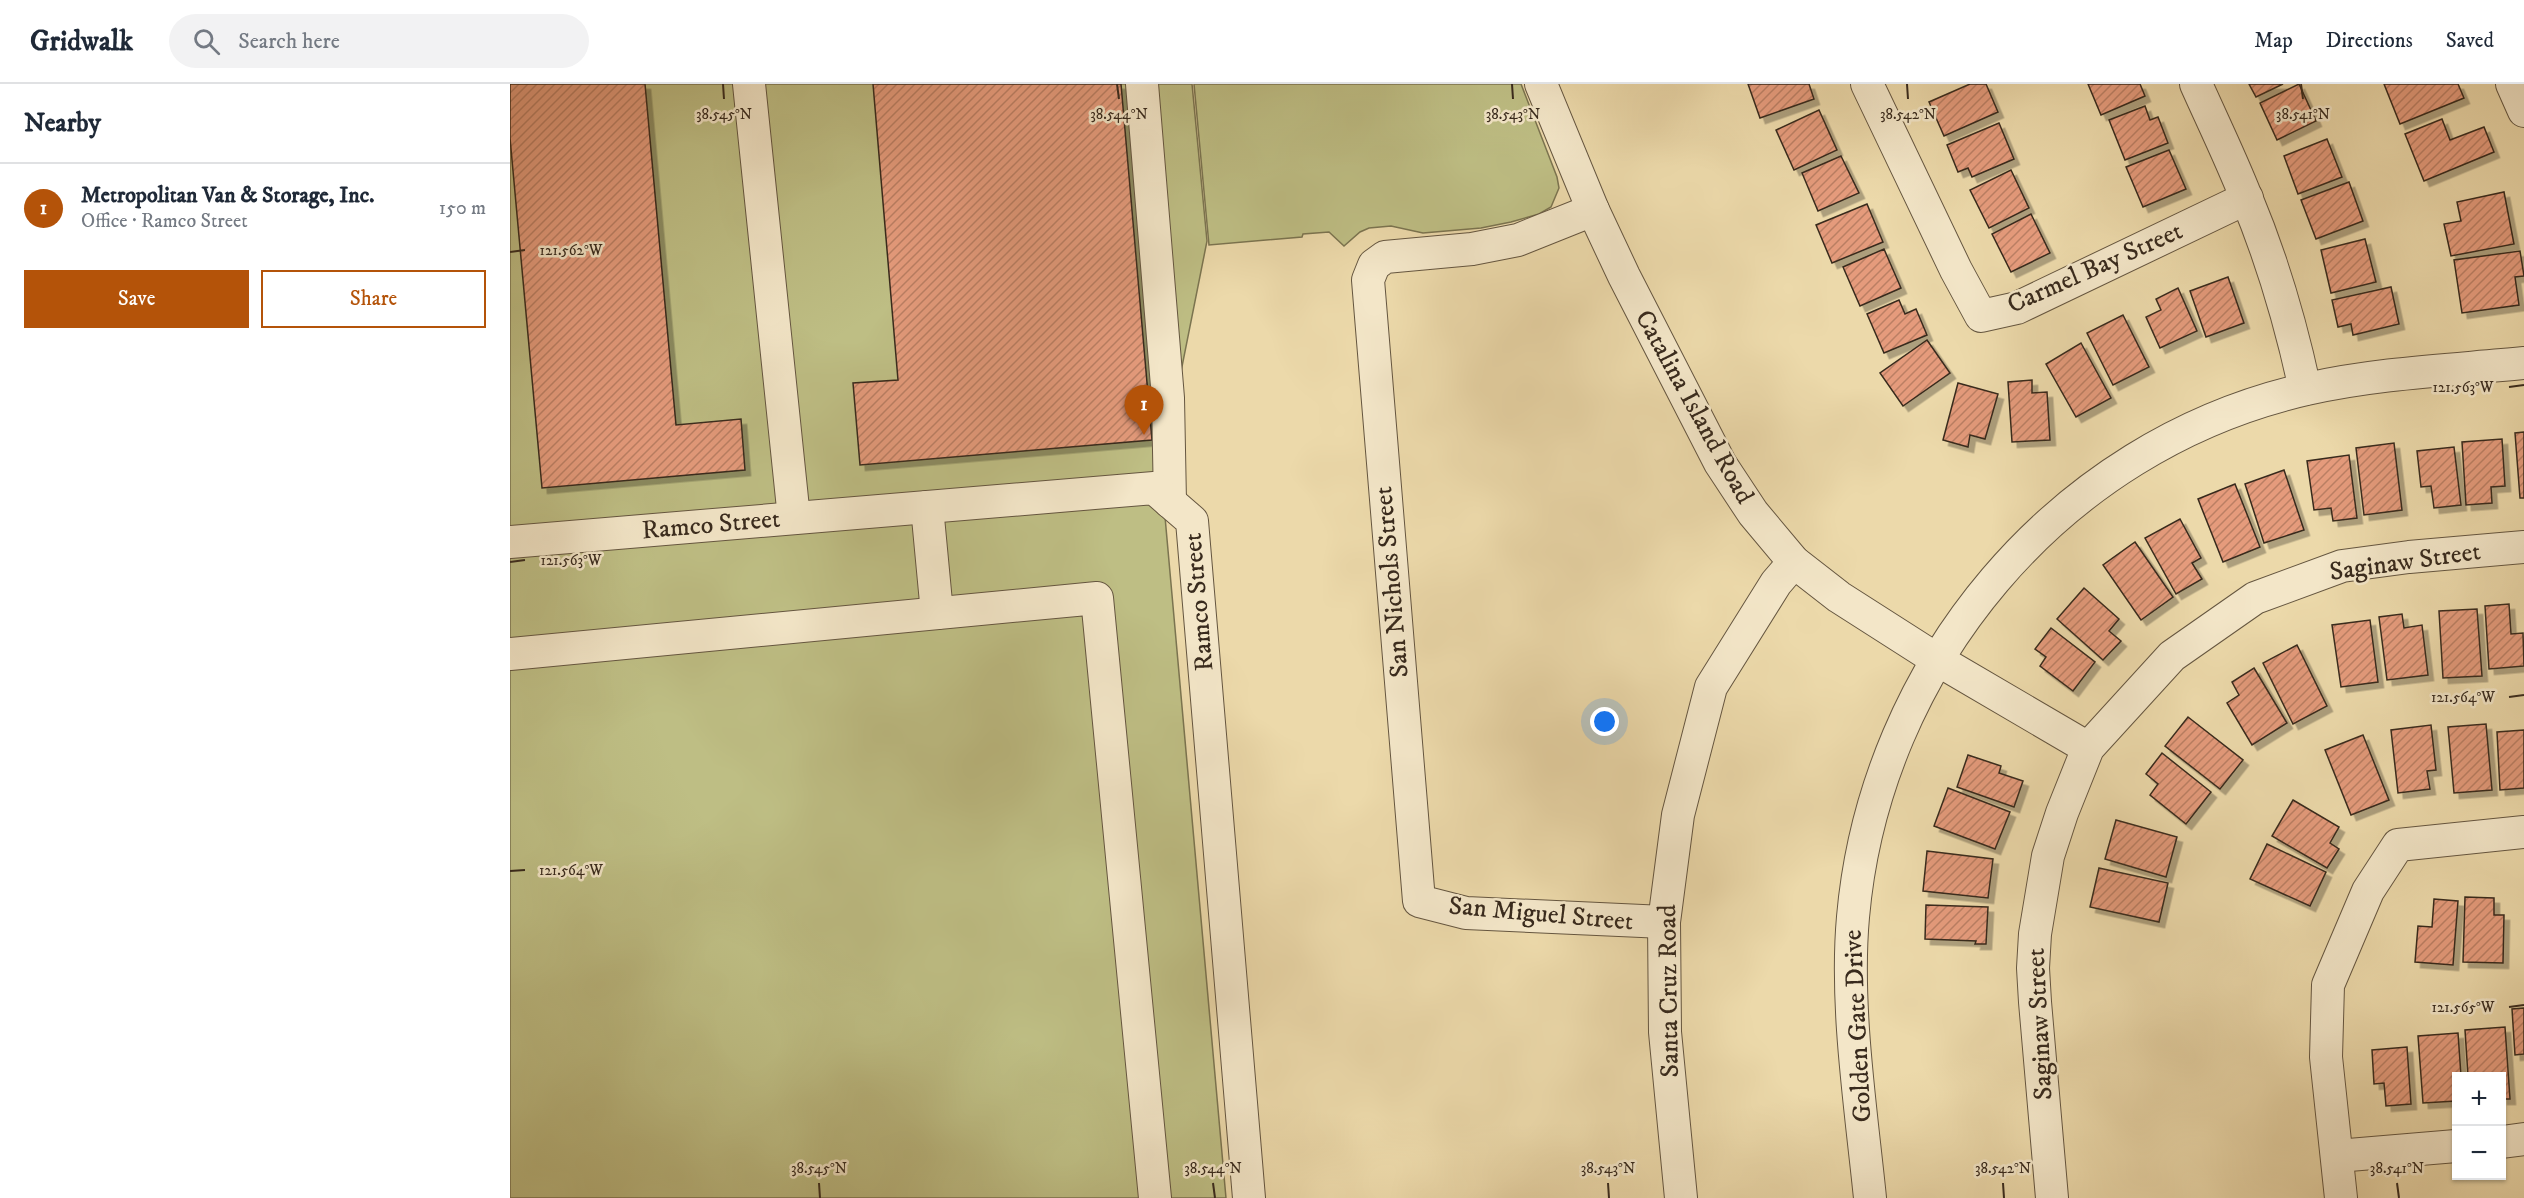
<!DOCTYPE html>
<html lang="en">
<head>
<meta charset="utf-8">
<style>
  body { margin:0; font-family:"IM FELL DW Pica",serif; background:#f2f2f3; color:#1f2937 }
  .controls { position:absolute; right:18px; bottom:18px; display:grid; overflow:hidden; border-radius:0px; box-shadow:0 2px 4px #0004 }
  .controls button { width:54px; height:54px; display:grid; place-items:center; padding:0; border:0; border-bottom:2px solid #e0e1e3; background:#fff; color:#1f2937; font:30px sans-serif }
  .you { position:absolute; left:1095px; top:638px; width:21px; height:21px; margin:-15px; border:4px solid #fff; border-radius:50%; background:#1a73e8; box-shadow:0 0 0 9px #1a73e833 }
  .badge { display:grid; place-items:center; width:39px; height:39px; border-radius:50%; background:#b45309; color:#fff; font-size:20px; font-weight:700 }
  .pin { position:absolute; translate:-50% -50px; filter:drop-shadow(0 2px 3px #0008) }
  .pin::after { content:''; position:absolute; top:32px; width:21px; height:18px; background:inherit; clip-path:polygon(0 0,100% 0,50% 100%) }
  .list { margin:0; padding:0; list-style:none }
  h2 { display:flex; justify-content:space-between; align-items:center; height:78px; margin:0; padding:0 24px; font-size:26px }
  h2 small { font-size:20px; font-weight:400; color:#747a83 }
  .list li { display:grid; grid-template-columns:39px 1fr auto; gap:18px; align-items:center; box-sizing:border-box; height:90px; padding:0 24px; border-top:2px solid #e0e1e3 }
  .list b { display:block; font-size:22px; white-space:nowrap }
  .list p { margin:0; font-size:20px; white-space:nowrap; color:#747a83 }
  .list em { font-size:20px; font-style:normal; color:#747a83 }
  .actions { display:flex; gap:12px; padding:18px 24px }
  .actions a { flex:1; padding:14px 0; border:2px solid #b45309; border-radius:0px; text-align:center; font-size:21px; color:#b45309 }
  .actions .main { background:#b45309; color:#fff }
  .icon { flex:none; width:33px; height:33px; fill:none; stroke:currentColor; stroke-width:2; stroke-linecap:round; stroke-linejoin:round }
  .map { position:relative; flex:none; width:2014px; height:1114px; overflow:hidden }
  header { display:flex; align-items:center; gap:36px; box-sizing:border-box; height:84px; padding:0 30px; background:#fff; border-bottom:2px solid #e0e1e3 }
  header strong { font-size:28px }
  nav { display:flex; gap:33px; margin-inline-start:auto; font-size:21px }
  .search { width:420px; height:54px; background:#f2f2f3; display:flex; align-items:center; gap:15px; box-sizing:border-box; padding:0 21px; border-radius:33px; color:#747a83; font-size:22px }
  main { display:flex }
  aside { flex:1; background:#fff }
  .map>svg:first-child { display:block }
</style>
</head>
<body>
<header>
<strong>Gridwalk</strong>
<div class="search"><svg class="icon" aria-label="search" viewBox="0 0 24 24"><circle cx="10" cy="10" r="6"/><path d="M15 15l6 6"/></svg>Search here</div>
<nav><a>Map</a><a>Directions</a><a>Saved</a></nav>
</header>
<main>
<aside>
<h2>Nearby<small></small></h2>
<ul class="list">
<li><span class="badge">1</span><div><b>Metropolitan Van &amp; Storage, Inc.</b><p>Office · Ramco Street</p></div><em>150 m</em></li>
</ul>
<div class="actions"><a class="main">Save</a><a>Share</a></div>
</aside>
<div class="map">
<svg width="2014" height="1114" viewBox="0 0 2014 1114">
  <defs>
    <pattern id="building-hatch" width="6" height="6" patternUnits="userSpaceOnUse" patternTransform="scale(1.5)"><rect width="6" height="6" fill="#e59b7b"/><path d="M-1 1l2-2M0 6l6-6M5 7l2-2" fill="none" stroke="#bb7f64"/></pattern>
    <filter id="shadow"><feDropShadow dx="5.5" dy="5.5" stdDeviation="0" flood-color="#0004"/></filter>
  </defs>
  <rect width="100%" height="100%" fill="#ecd9aa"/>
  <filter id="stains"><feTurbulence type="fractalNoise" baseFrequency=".00333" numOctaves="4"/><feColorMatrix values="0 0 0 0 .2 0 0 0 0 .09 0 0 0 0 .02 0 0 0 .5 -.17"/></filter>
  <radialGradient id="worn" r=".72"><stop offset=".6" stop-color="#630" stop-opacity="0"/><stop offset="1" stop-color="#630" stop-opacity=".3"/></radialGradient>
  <!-- green -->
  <g fill="#bebe84" stroke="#7b7450" stroke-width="1.5">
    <path d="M 0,0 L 682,0 L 697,157 L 651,388 L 716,1114 L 0,1114 Z"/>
    <path d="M 684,0 L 1011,0 L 1047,93 L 1049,104 L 1041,123 L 1029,130 L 1001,138 L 971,144 L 913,149 L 881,142 L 859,144 L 850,148 L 834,162 L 819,148 L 793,150 L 792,153 L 699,161 Z"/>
  </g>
  <!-- building -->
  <g fill="url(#building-hatch)" stroke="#382a1d" stroke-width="1.5" filter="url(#shadow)">
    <path d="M 0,0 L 135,0 L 166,341 L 231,335 L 235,386 L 32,404 L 0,54 Z"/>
    <path d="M 363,0 L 611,0 L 642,356 L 350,381 L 343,299 L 388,296 Z"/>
    <path d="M 1238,0 L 1299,0 L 1304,15 L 1250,34 Z"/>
    <path d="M 1460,0 L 1476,0 L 1488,28 L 1434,52 L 1419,18 Z"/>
    <path d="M 1578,0 L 1630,0 L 1635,12 L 1591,31 Z"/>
    <path d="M 1739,0 L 1773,0 L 1746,13 Z"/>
    <path d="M 1789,0 L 1806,37 L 1767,56 L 1750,19 Z"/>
    <path d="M 1874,0 L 1948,0 L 1954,14 L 1890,40 Z"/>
    <path d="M 1635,22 L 1640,36 L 1648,33 L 1658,59 L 1615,76 L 1599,36 Z"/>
    <path d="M 1309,26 L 1327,66 L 1284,86 L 1266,46 Z"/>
    <path d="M 1932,35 L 1940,56 L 1974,43 L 1984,68 L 1914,97 L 1895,50 Z"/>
    <path d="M 1489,39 L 1504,75 L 1462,93 L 1458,84 L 1448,88 L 1437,61 Z"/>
    <path d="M 1817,55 L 1832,93 L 1788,110 L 1774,72 Z"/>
    <path d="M 1659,66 L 1676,105 L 1633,123 L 1616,83 Z"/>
    <path d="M 1331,72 L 1349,109 L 1308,127 L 1292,89 Z"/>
    <path d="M 1501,86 L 1519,124 L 1479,144 L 1460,106 Z"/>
    <path d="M 1839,98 L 1853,137 L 1806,155 L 1791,116 Z"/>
    <path d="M 1994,108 L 2004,160 L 1941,172 L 1934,140 L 1951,137 L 1947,118 Z"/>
    <path d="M 1357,120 L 1373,158 L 1322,179 L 1306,141 Z"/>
    <path d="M 1521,130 L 1540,169 L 1501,188 L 1482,150 Z"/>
    <path d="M 1855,155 L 1866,198 L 1821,209 L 1811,166 Z"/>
    <path d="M 1374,165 L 1391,204 L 1350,222 L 1333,183 Z"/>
    <path d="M 2010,167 L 2014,192 L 2005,193 L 2009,221 L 1952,229 L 1944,176 Z"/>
    <path d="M 1718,193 L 1734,239 L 1696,253 L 1680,207 Z"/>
    <path d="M 1881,203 L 1889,240 L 1843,251 L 1841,240 L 1828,243 L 1822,216 Z"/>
    <path d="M 1668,204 L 1687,247 L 1650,264 L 1636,233 L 1651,226 L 1646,215 Z"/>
    <path d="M 1389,216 L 1395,230 L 1406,225 L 1417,251 L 1374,269 L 1357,230 Z"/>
    <path d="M 1613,231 L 1639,283 L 1603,301 L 1577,249 Z"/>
    <path d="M 1417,256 L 1440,289 L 1393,322 L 1370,289 Z"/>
    <path d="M 1571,259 L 1601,314 L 1566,333 L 1536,280 Z"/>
    <path d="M 1522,296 L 1522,309 L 1537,308 L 1540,356 L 1502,358 L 1498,298 Z"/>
    <path d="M 1448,299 L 1488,310 L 1475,355 L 1460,351 L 1458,363 L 1433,356 Z"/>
    <path d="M 2014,348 L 2014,414 L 2010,414 L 2005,349 Z"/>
    <path d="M 1992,355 L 1995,402 L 1981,403 L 1982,419 L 1956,421 L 1952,358 Z"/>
    <path d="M 1884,359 L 1892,426 L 1854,431 L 1846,364 Z"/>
    <path d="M 1944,363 L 1951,421 L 1924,424 L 1921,402 L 1911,403 L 1907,367 Z"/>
    <path d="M 1839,371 L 1847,434 L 1823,437 L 1821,424 L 1804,426 L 1797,377 Z"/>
    <path d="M 1774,386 L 1794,446 L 1754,459 L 1735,400 Z"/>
    <path d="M 1725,400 L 1750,463 L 1713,478 L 1688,415 Z"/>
    <path d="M 1670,435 L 1691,474 L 1682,479 L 1692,495 L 1666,510 L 1635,454 Z"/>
    <path d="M 1625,458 L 1663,513 L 1631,536 L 1593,481 Z"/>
    <path d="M 1574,504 L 1609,535 L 1599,547 L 1611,557 L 1593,576 L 1547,535 Z"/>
    <path d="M 1999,520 L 2001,550 L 2013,549 L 2014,582 L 1979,585 L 1975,522 Z"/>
    <path d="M 1967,525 L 1972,592 L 1933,594 L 1929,527 Z"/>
    <path d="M 1892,530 L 1894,544 L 1912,541 L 1918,591 L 1877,596 L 1869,533 Z"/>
    <path d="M 1860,536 L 1868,598 L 1831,603 L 1822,541 Z"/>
    <path d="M 1541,544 L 1585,578 L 1563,607 L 1530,582 L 1536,573 L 1525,565 Z"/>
    <path d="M 1787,561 L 1817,622 L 1783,640 L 1753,579 Z"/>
    <path d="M 1744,584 L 1777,639 L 1742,661 L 1717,619 L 1729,611 L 1722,598 Z"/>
    <path d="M 1678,633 L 1733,676 L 1710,705 L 1655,662 Z"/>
    <path d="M 1976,640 L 1982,706 L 1944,709 L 1938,643 Z"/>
    <path d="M 1921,641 L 1926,686 L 1917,687 L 1920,705 L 1888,709 L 1881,646 Z"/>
    <path d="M 2014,646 L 2014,704 L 1990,706 L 1987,648 Z"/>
    <path d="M 1853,651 L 1879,716 L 1841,731 L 1815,666 Z"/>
    <path d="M 1652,669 L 1701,708 L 1676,740 L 1640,711 L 1648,700 L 1636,690 Z"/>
    <path d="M 1458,671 L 1491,682 L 1489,689 L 1513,697 L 1504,723 L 1447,703 Z"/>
    <path d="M 1438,704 L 1500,728 L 1485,765 L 1424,742 Z"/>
    <path d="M 1783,716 L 1829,743 L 1820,759 L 1829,765 L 1817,784 L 1762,752 Z"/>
    <path d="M 1606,736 L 1667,753 L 1656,793 L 1595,775 Z"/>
    <path d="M 1757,760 L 1816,788 L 1800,822 L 1740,795 Z"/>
    <path d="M 1417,767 L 1483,775 L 1478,814 L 1413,807 Z"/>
    <path d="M 1589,784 L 1658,799 L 1649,838 L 1580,823 Z"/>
    <path d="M 1955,813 L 1984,814 L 1984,831 L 1994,831 L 1993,879 L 1953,878 Z"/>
    <path d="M 1924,815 L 1948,817 L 1943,881 L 1905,878 L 1908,842 L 1922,843 Z"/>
    <path d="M 1416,821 L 1478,823 L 1476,860 L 1465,860 L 1466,857 L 1415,855 Z"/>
    <path d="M 2014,924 L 2014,970 L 2005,971 L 2002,925 Z"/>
    <path d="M 1995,943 L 2000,1015 L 1992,1015 L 1992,992 L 1958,992 L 1955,946 Z"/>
    <path d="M 1948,949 L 1951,992 L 1946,992 L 1946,1017 L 1913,1019 L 1908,952 Z"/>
    <path d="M 1897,963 L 1901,1020 L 1876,1022 L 1874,999 L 1864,1000 L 1862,966 Z"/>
  </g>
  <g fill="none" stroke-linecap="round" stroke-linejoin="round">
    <defs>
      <g id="minor">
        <path d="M 239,0 L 284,434"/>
        <path d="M 632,0 L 658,314 L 660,418"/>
        <path d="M 1031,0 L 1083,126 L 1114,192 L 1210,379 L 1243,429 L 1284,478 L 1329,513 L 1426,575 L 1578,664"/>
        <path d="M 1357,0 L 1446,186 L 1471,232 L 1507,224 L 1737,114"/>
        <path d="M 1686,0 C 1703,38 1721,75 1736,113 C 1762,175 1781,240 1795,305"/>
        <path d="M 2002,0 L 2014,27"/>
        <path d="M 1083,126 L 1008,156 L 962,165 L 875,173 L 864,181 L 858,196 L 909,817 L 956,829 L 1154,838"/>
        <path d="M 417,423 L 427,529"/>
        <path d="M 0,458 L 644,404 L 682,437 L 739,1114"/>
        <path d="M 0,570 L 587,514 L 645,1114"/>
        <path d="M 1992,1058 L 2014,1055"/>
        <path d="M 1827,1072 L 1946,1062"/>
        <path d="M 1171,1114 L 1155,948 L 1154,838 L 1168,731 L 1201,603 L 1266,499 L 1284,478"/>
        <path d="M 1360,1114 C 1351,1025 1335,922 1343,833 C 1365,582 1548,361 1797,305 C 1868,289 1942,286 2014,279"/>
        <path d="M 1542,1114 L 1525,918 L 1523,884 L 1525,850 L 1538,772 L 1552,729 L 1578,664 L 1662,572 L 1745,514 L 1832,482 L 1899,473 L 2014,463"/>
        <path d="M 1831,1114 L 1816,973 L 1818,901 L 1858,807 L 1888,761 L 2014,748"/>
      </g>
    </defs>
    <!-- minor casing -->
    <use href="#minor" stroke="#655640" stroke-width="34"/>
    <!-- minor -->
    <use href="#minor" stroke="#f3e6c8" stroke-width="32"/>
  </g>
  <!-- ticks -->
  <path fill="none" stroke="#382a1d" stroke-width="2" d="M 213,0 L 214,15M 607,0 L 609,15M 1002,0 L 1003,15M 1397,0 L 1398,15M 1791,0 L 1793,15M 0,168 L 15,166M 1999,303 L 2014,301M 0,478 L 15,476M 1999,613 L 2014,611M 0,787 L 15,786M 1999,923 L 2014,921M 309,1099 L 310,1114M 703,1099 L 705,1114M 1098,1099 L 1099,1114M 1493,1099 L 1494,1114M 1887,1099 L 1889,1114"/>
  <g text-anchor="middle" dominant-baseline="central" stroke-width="5" stroke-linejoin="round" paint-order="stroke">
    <!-- street labels -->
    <g font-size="26" fill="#382a1d" stroke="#f3e6c8">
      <text transform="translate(1585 184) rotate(-24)">Carmel Bay Street</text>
      <text transform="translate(1184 323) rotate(61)">Catalina Island Road</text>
      <text transform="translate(201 441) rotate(-5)">Ramco Street</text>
      <text transform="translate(1895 478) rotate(-8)">Saginaw Street</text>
      <text transform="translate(882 498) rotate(-95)">San Nichols Street</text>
      <text transform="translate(689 518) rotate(-95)">Ramco Street</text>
      <text transform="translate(1031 830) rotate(5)">San Miguel Street</text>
      <text transform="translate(1159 907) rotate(-91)">Santa Cruz Road</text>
      <text transform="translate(1530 940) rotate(-93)">Saginaw Street</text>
      <text transform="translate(1348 942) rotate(-93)">Golden Gate Drive</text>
    </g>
  </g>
  <g font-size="15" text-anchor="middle" fill="#382a1d" stroke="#f3e6c8" stroke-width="5" stroke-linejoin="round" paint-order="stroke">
    <text x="214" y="35">38.545°N</text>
    <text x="609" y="35">38.544°N</text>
    <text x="1003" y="35">38.543°N</text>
    <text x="1398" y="35">38.542°N</text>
    <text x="1793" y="35">38.541°N</text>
    <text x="61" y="171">121.562°W</text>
    <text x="1953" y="308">121.563°W</text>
    <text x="61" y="481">121.563°W</text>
    <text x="1953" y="618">121.564°W</text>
    <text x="61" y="791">121.564°W</text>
    <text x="1953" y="928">121.565°W</text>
    <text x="309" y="1089">38.545°N</text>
    <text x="703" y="1089">38.544°N</text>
    <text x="1098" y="1089">38.543°N</text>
    <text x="1493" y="1089">38.542°N</text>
    <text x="1887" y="1089">38.541°N</text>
  </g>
  <rect width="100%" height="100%" filter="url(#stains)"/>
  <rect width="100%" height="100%" fill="url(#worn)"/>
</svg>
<div class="controls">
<button>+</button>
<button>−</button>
</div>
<div class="you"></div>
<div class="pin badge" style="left:634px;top:351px">1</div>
</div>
</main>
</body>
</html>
